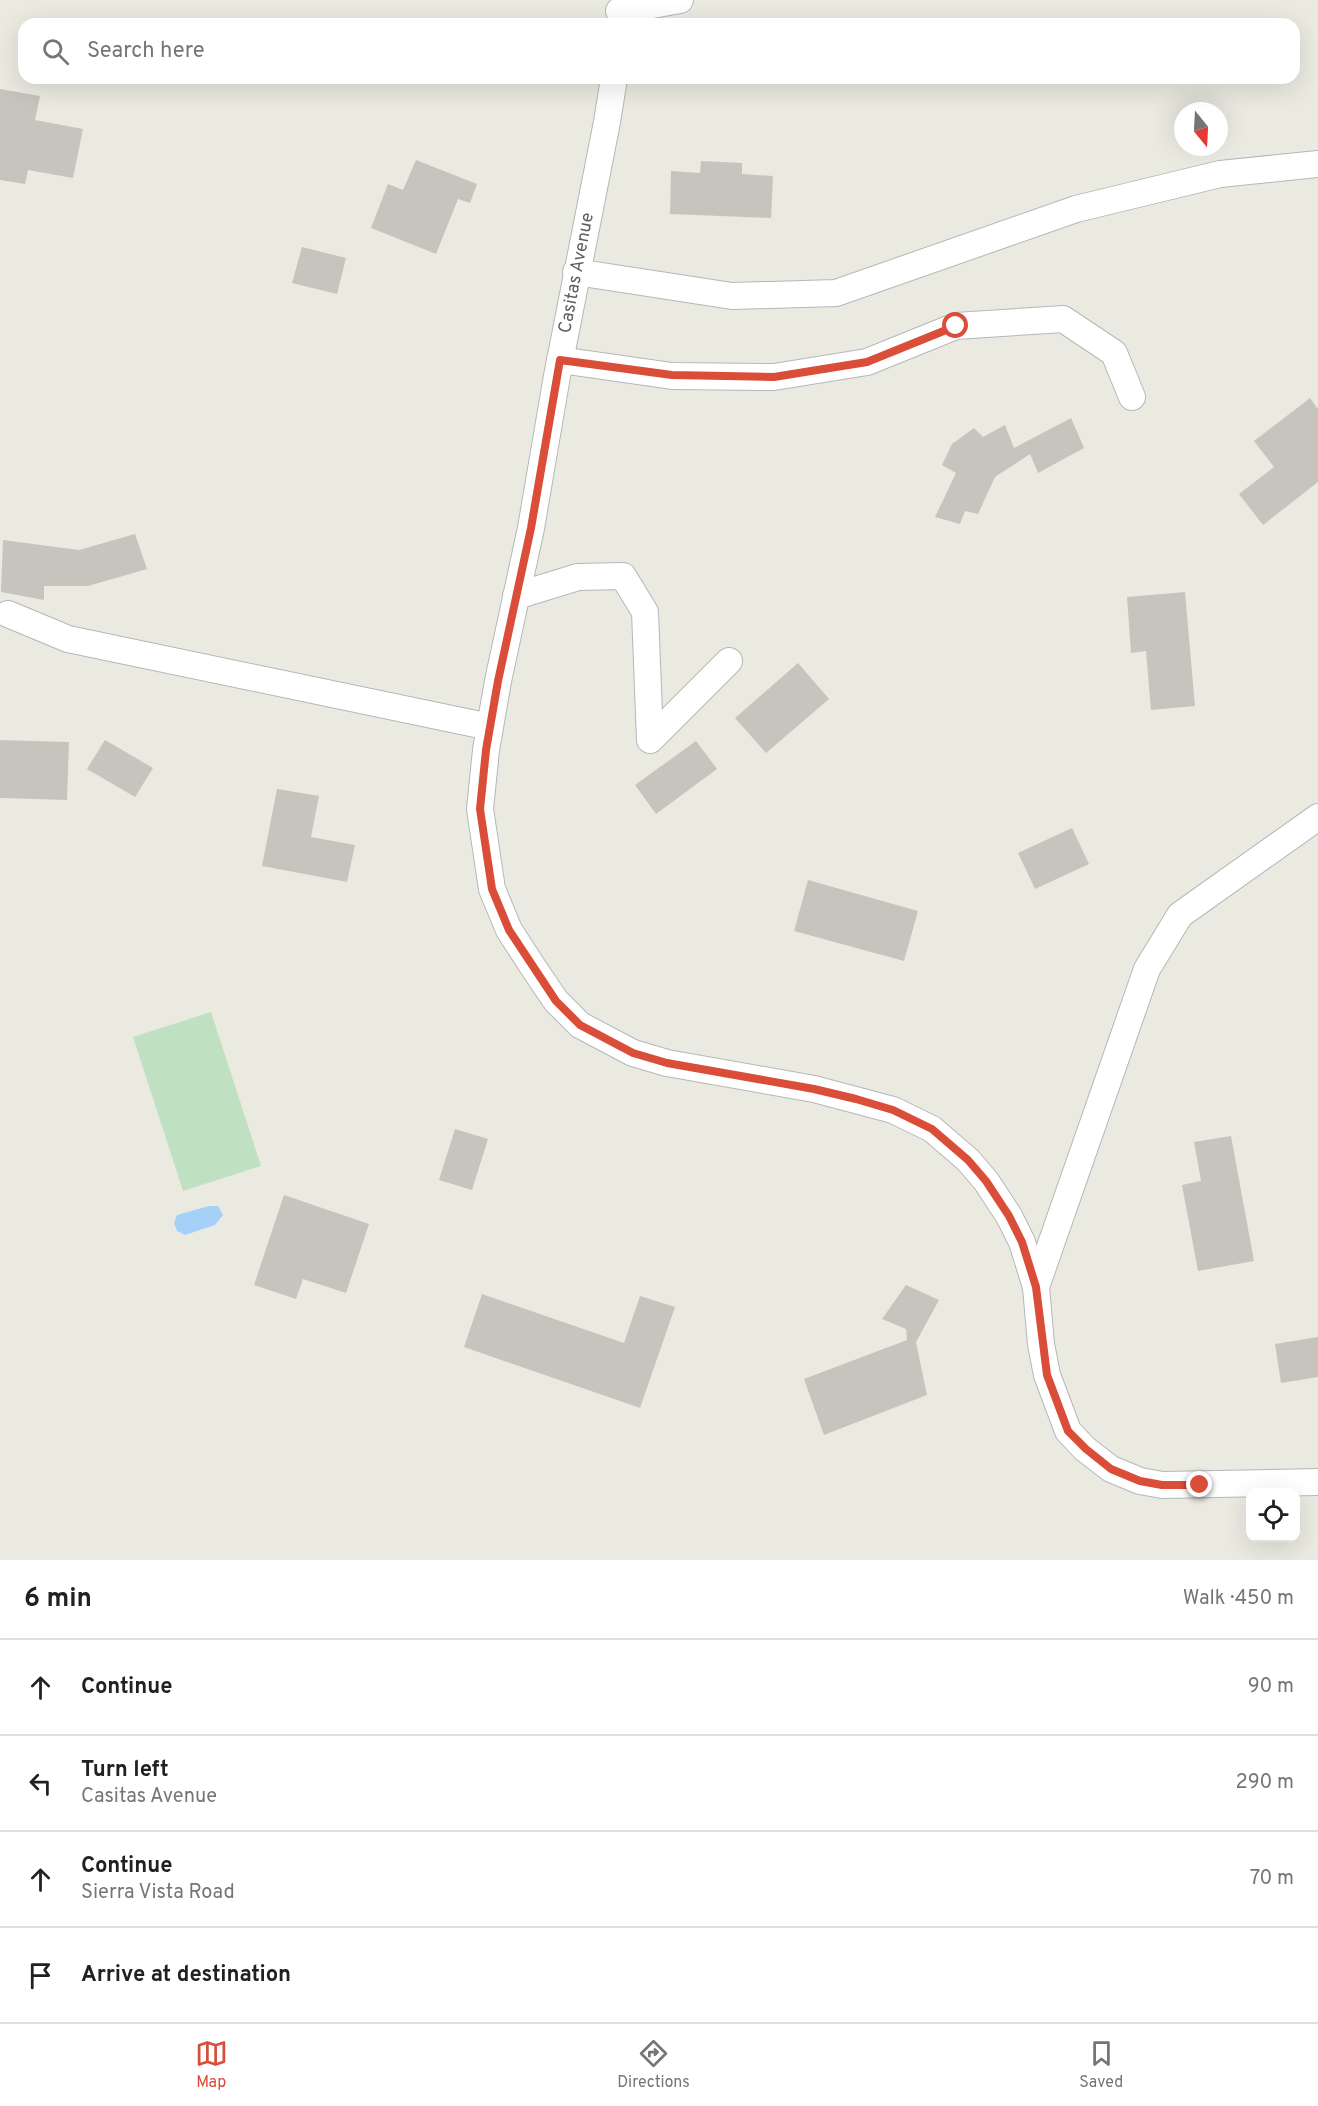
<!DOCTYPE html>
<html lang="en">
<head>
<meta charset="utf-8">
<style>
  body { margin:0; font-family:Overpass,sans-serif; background:#f2f2f2; color:#202124 }
  .controls { position:absolute; right:18px; bottom:18px; display:grid; overflow:hidden; border-radius:12px; box-shadow:0 6px 24px #0002 }
  .controls button { width:54px; height:54px; display:grid; place-items:center; padding:0; border:0; border-bottom:2px solid #e0e0e0; background:#fff; color:#202124; font:30px sans-serif }
  .compass { position:absolute; left:1174px; top:102px; width:54px; height:54px; border-radius:50%; background:#fff; box-shadow:0 6px 24px #0002; rotate:162deg }
  .stop { position:absolute; width:18px; height:18px; margin:-14px; border:4px solid #da4d39; border-radius:50%; background:#fff }
  .stop.end { background:#da4d39; border-color:#fff; box-shadow:0 2px 6px #0008 }
  .list { margin:0; padding:0; list-style:none }
  h2 { display:flex; justify-content:space-between; align-items:center; height:78px; margin:0; padding:0 24px; font-size:26px }
  h2 small { font-size:20px; font-weight:400; color:#757577 }
  .list li { display:grid; grid-template-columns:39px 1fr auto; gap:18px; align-items:center; box-sizing:border-box; height:96px; padding:0 24px; border-top:2px solid #e0e0e0 }
  .list b { display:block; font-size:22px; white-space:nowrap }
  .list p { margin:0; font-size:20px; white-space:nowrap; color:#757577 }
  .list em { font-size:20px; font-style:normal; color:#757577 }
  .icon { flex:none; width:33px; height:33px; fill:none; stroke:currentColor; stroke-width:2; stroke-linecap:round; stroke-linejoin:round }
  .map { position:relative; flex:none; width:1318px; height:1560px; overflow:hidden }
  .search { position:absolute; background:#fff; box-shadow:0 6px 24px #0002; left:18px; right:18px; top:18px; height:66px; display:flex; align-items:center; gap:15px; box-sizing:border-box; padding:0 21px; border-radius:18px; color:#757577; font-size:22px }
  .sheet { height:462px; background:#fff }
  nav { display:flex; justify-content:space-around; align-items:center; box-sizing:border-box; height:84px; border-top:2px solid #e0e0e0; background:#fff; font-size:16px; color:#757577 }
  nav a { display:grid; justify-items:center; gap:3px }
  nav .on { color:#da4d39 }
  .map>svg:first-child { display:block }
</style>
</head>
<body>
<div class="map">
<svg width="1318" height="1560" viewBox="0 0 1318 1560">
  <rect width="100%" height="100%" fill="#ebeae1"/>
  <!-- green -->
  <path fill="#bfe1c1" d="M 211,1012 L 261,1166 L 183,1191 L 133,1037 Z"/>
  <!-- water -->
  <path fill="#a5d0f7" d="M 209,1206 L 218,1206 L 223,1215 L 215,1225 L 185,1235 L 177,1231 L 174,1223 L 177,1215 Z"/>
  <!-- building -->
  <g fill="#c7c4be">
    <path d="M 0,89 L 40,96 L 35,120 L 83,129 L 73,178 L 28,170 L 25,184 L 0,180 Z"/>
    <path d="M 416,160 L 477,184 L 470,203 L 458,199 L 436,254 L 371,228 L 388,184 L 403,190 Z"/>
    <path d="M 701,161 L 742,163 L 742,174 L 773,176 L 771,218 L 670,214 L 671,171 L 700,173 Z"/>
    <path d="M 302,247 L 346,258 L 337,294 L 292,283 Z"/>
    <path d="M 1310,398 L 1318,409 L 1318,482 L 1263,525 L 1239,494 L 1274,467 L 1254,441 Z"/>
    <path d="M 1071,418 L 1084,448 L 1038,473 L 1030,454 L 995,477 L 978,514 L 965,511 L 960,524 L 935,517 L 956,473 L 942,465 L 952,444 L 974,428 L 983,437 L 1005,425 L 1014,448 Z"/>
    <path d="M 135,534 L 147,569 L 88,586 L 44,586 L 44,600 L 1,592 L 3,540 L 79,550 Z"/>
    <path d="M 1185,592 L 1195,706 L 1151,710 L 1146,651 L 1131,653 L 1127,597 Z"/>
    <path d="M 798,663 L 829,699 L 766,753 L 735,718 Z"/>
    <path d="M 0,740 L 69,742 L 67,800 L 0,798 Z"/>
    <path d="M 105,740 L 153,768 L 135,797 L 87,769 Z"/>
    <path d="M 696,741 L 717,769 L 656,814 L 635,785 Z"/>
    <path d="M 277,789 L 319,796 L 311,837 L 355,845 L 347,882 L 262,866 Z"/>
    <path d="M 1072,828 L 1089,864 L 1035,889 L 1018,853 Z"/>
    <path d="M 808,880 L 918,911 L 904,961 L 794,931 Z"/>
    <path d="M 455,1129 L 488,1139 L 472,1190 L 439,1180 Z"/>
    <path d="M 1231,1136 L 1254,1261 L 1198,1271 L 1182,1185 L 1201,1181 L 1194,1142 Z"/>
    <path d="M 284,1195 L 369,1224 L 346,1293 L 303,1279 L 296,1299 L 254,1285 Z"/>
    <path d="M 906,1285 L 939,1300 L 916,1342 L 927,1395 L 824,1435 L 804,1379 L 907,1340 L 906,1329 L 882,1319 Z"/>
    <path d="M 482,1294 L 624,1343 L 640,1296 L 675,1307 L 640,1408 L 464,1347 Z"/>
    <path d="M 1318,1337 L 1318,1377 L 1281,1383 L 1275,1344 Z"/>
  </g>
  <g fill="none" stroke-linecap="round" stroke-linejoin="round">
    <defs>
      <g id="minor">
        <path d="M 619,11 L 680,0"/>
        <path d="M 614,78 L 607,122 L 557,376 L 531,528 L 498,681 L 486,750 L 480,809 L 492,889 L 509,930 L 533,967 L 556,1001 L 580,1025 L 633,1053 L 667,1063 L 814,1089 L 893,1110 L 932,1129 L 968,1160 L 986,1181 L 1009,1216 L 1022,1242 L 1036,1287 L 1041,1344 L 1047,1375 L 1068,1431 L 1085,1449 L 1111,1469 L 1140,1481 L 1162,1485 L 1318,1482"/>
        <path d="M 576,272 L 732,296 L 836,293 L 1076,209 L 1220,174 L 1318,164"/>
        <path d="M 560,360 L 672,376 L 774,377 L 867,362 L 956,326 L 1063,319 L 1114,353 L 1132,397"/>
        <path d="M 516,596 L 578,577 L 623,576 L 645,612 L 650,740 L 729,661"/>
        <path d="M 8,614 L 68,639 L 490,727"/>
        <path d="M 1036,1287 L 1147,969 L 1180,915 L 1318,817"/>
      </g>
    </defs>
    <!-- minor casing -->
    <use href="#minor" stroke="#b4b7bb" stroke-width="28"/>
    <!-- minor -->
    <use href="#minor" stroke="#fff" stroke-width="26"/>
  </g>
  <g fill="none" stroke-linecap="round" stroke-linejoin="round">
    <!-- route -->
    <path stroke="#da4d39" stroke-width="8" d="M 956,326 L 867,362 L 774,377 L 672,375 L 560,360 L 531,528 L 498,681 L 486,750 L 480,809 L 492,889 L 509,930 L 556,1001 L 580,1025 L 633,1053 L 667,1063 L 814,1089 L 856,1099 L 893,1110 L 932,1129 L 968,1160 L 986,1181 L 1009,1216 L 1022,1242 L 1036,1287 L 1047,1375 L 1068,1431 L 1086,1449 L 1111,1469 L 1140,1481 L 1162,1485 L 1200,1485"/>
  </g>
  <g text-anchor="middle" dominant-baseline="central" stroke-width="4.5" stroke-linejoin="round" paint-order="stroke">
    <!-- street labels -->
    <g font-size="18" fill="#5a5d61" stroke="#fff">
      <text transform="translate(577 273) rotate(-79)">Casitas Avenue</text>
    </g>
  </g>
</svg>
<div class="controls">
<button><svg class="icon" aria-label="locate" viewBox="0 0 24 24"><circle cx="12" cy="12" r="6"/><path d="M12 2v4M12 18v4M2 12h4M18 12h4"/></svg></button>
</div>
<svg class="compass" viewBox="-18 -18 36 36"><path d="M0-13l5 13h-10z" fill="#e53935"/><path d="M0 13l5-13h-10z" fill="#757577"/></svg>
<div class="stop" style="left:956px;top:326px"></div>
<div class="stop end" style="left:1200px;top:1485px"></div>
<div class="search"><svg class="icon" aria-label="search" viewBox="0 0 24 24"><circle cx="10" cy="10" r="6"/><path d="M15 15l6 6"/></svg>Search here</div>
</div>
<section class="sheet">
<h2>6 min<small>Walk · 450 m</small></h2>
<ul class="list">
<li><svg class="icon" aria-label="ahead" viewBox="0 0 24 24"><path d="M12 20V5M6 11l6-6 6 6"/></svg><div><b>Continue</b></div><em>90 m</em></li>
<li><svg class="icon" aria-label="left" viewBox="0 0 24 24"><path d="M17 20v-9H6M10 6l-5 5 5 5"/></svg><div><b>Turn left</b><p>Casitas Avenue</p></div><em>290 m</em></li>
<li><svg class="icon" aria-label="ahead" viewBox="0 0 24 24"><path d="M12 20V5M6 11l6-6 6 6"/></svg><div><b>Continue</b><p>Sierra Vista Road</p></div><em>70 m</em></li>
<li><svg class="icon" aria-label="arrive" viewBox="0 0 24 24"><path d="M6 21V4h12l-3 4 3 4H6"/></svg><div><b>Arrive at destination</b></div></li>
</ul>
</section>
<nav>
<a class="on"><svg class="icon" aria-label="map" viewBox="0 0 24 24"><path d="M3 6l6-2 6 2 6-2v14l-6 2-6-2-6 2zM9 4v14M15 6v14"/></svg>Map</a>
<a><svg class="icon" aria-label="directions" viewBox="0 0 24 24"><path d="M12 3l9 9-9 9-9-9zM9 14v-3h6M13 9l2 2-2 2"/></svg>Directions</a>
<a><svg class="icon" aria-label="saved" viewBox="0 0 24 24"><path d="M7 4h10v16l-5-4-5 4z"/></svg>Saved</a>
</nav>
</body>
</html>
